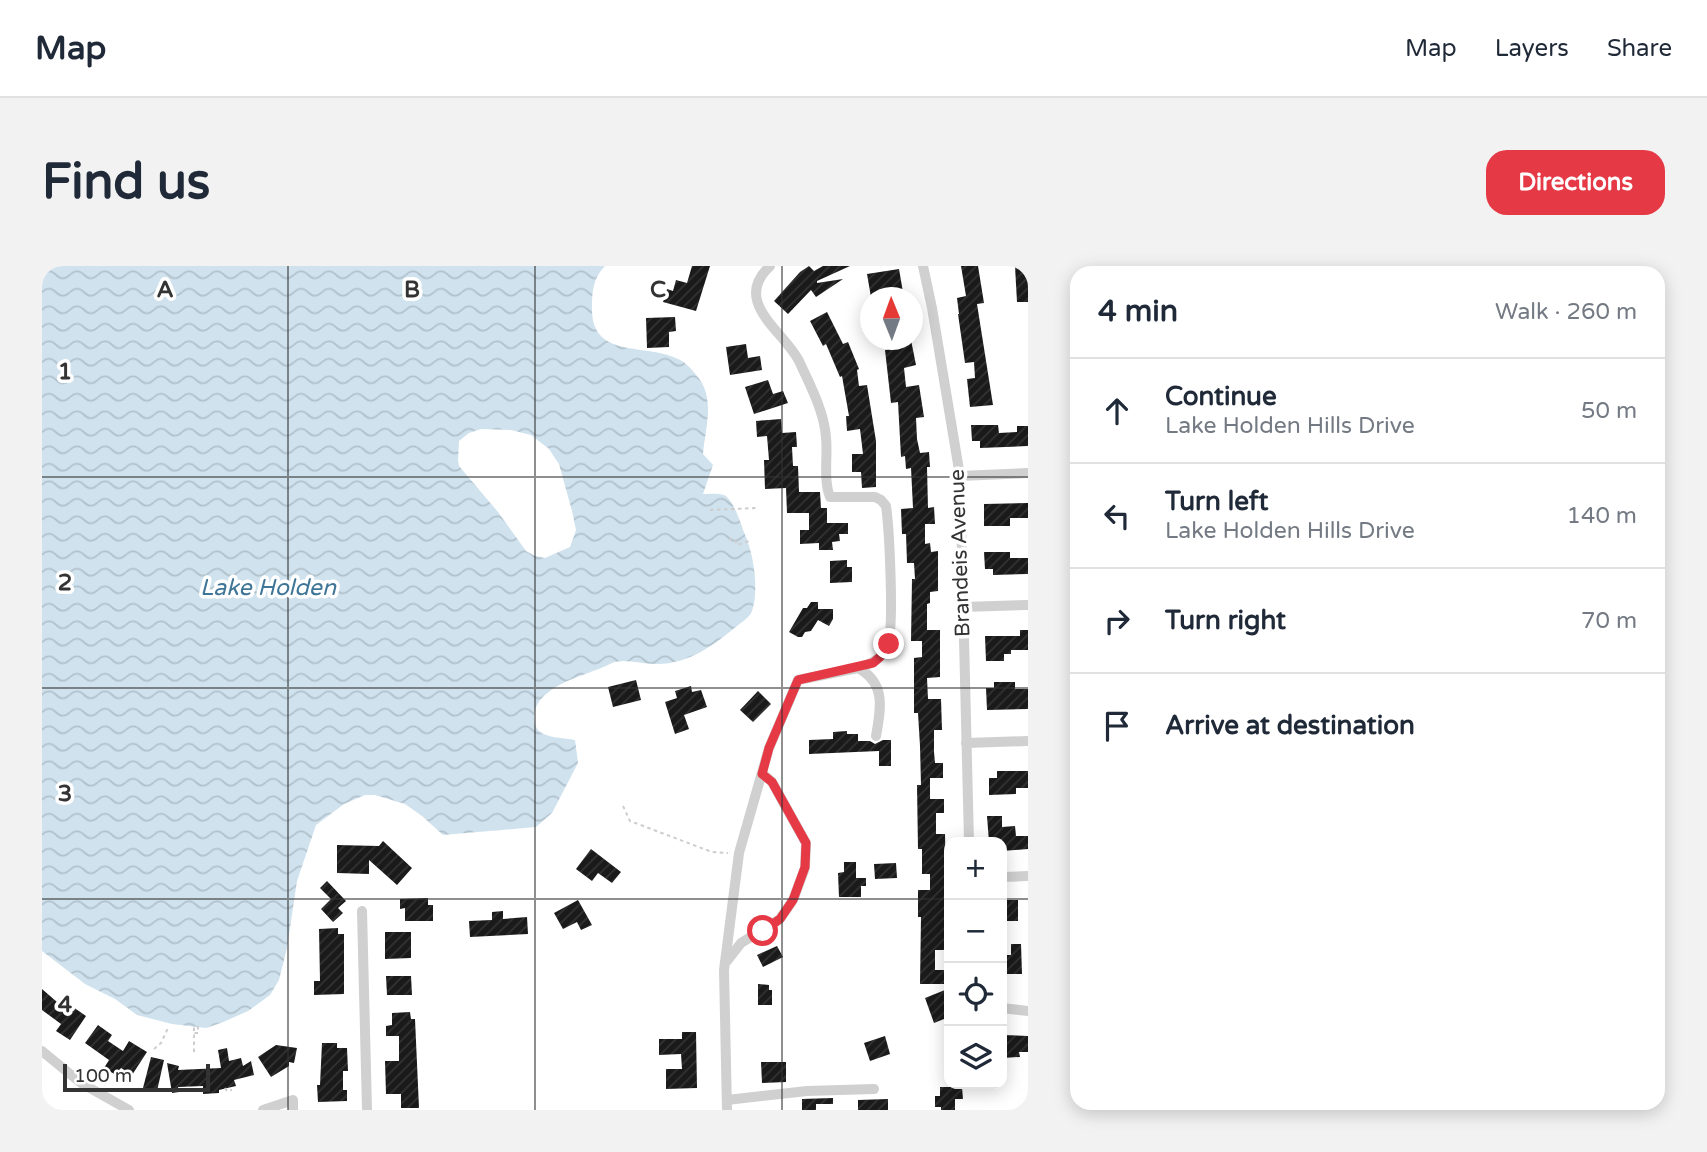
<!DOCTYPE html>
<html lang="en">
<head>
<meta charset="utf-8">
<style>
  body { margin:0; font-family:"Varela Round",sans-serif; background:#f2f2f3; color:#1f2937 }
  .controls { position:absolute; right:21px; bottom:21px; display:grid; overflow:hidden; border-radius:14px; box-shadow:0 4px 18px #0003 }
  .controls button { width:63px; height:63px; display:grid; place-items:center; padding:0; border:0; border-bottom:2px solid #e0e1e3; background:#fff; color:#1f2937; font:35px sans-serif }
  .compass { position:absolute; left:818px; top:21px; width:63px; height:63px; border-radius:50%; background:#fff; box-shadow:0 4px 18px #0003; rotate:359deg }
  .scale { position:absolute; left:21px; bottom:18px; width:147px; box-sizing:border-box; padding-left:7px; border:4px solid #333; border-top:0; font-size:19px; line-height:24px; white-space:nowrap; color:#333; -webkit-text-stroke:5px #fff; paint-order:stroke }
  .stop { position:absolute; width:21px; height:21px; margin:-16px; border:5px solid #e63946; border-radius:50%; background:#fff }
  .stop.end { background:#e63946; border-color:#fff; box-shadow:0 2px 7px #0008 }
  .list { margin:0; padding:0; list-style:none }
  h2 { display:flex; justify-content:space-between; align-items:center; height:91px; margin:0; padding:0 28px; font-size:30px }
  h2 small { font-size:23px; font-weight:400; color:#747a83 }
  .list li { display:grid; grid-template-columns:46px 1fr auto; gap:21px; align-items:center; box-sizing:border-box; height:105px; padding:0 28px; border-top:2px solid #e0e1e3 }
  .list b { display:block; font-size:26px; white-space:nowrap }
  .list p { margin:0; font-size:23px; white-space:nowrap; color:#747a83 }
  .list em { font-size:23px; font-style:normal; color:#747a83 }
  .icon { flex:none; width:38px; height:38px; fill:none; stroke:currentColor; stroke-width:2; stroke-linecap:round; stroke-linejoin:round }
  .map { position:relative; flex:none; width:986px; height:844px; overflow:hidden; border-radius:21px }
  header { display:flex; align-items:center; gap:42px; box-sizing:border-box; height:98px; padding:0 35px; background:#fff; border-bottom:2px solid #e0e1e3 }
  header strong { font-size:33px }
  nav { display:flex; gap:38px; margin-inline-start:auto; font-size:24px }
  .intro { display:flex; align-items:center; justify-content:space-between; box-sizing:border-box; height:168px; padding:0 42px }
  h1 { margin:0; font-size:49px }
  .button { padding:18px 32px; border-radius:21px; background:#e63946; color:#fff; font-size:24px; font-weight:700 }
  main { display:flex; gap:42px; padding:0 42px }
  aside { flex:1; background:#fff; border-radius:21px; box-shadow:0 4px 18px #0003 }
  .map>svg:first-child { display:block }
</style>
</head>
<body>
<header>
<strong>Map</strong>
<nav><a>Map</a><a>Layers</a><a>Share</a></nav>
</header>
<div class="intro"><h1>Find us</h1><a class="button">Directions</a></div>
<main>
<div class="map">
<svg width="986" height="844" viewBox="0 0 986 844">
  <defs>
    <pattern id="water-waves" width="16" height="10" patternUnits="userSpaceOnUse" patternTransform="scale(1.75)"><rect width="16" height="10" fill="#cfe2ee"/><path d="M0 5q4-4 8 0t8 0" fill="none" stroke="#b2c2cd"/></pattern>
    <pattern id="building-hatch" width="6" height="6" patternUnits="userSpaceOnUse" patternTransform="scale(1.75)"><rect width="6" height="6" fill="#1a1a1a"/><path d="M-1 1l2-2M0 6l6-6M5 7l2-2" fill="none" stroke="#333"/></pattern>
  </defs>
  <rect width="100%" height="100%" fill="#fff"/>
  <!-- water -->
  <path fill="url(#water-waves)" fill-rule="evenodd" d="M 0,0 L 563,0 C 552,11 550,24 550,40 C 548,96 606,75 640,95 C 645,98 651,105 655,110 C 674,132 663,163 661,188 L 671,199 L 661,228 C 666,228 676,227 682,229 C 693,235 699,260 704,271 C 712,291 717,324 710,345 C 708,351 701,355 695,360 C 672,379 647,398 615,398 C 600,399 581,391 568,398 C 545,410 495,418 492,450 C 492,455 493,461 497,465 C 504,472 524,472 533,474 L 536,497 L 510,547 L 494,561 L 401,569 L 380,550 L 363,538 L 333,529 L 323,529 L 302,538 L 274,559 L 255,615 L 245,682 L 237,714 L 228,729 L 206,745 L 179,757 L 164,762 L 130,758 L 95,749 L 73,733 L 43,718 L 0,685 ZM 439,163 L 469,164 L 489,169 L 507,183 L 517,198 L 530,245 L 534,264 L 528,281 L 503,292 L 493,290 L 484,285 L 456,246 L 417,200 L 416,194 L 417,175 L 427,167 Z"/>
  <!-- building -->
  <g fill="url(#building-hatch)">
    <path d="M 650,0 L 668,0 L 654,45 L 621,36 L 625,23 L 631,25 L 634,14 L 645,17 Z"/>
    <path d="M 767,0 L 772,5 L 781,0 L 808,0 L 775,15 L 775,17 L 801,13 L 774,31 L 769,24 L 746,48 L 732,35 L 758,6 Z"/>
    <path d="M 919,0 L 936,0 L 942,37 L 935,38 L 951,139 L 928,141 L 925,113 L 933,112 L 932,96 L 923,97 L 916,48 L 917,48 L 915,32 L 924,30 Z"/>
    <path d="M 973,0 L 986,0 L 986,36 L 975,36 Z"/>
    <path d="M 857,3 L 862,32 L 829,31 L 825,8 Z"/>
    <path d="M 785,46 L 801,78 L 806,76 L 817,103 L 815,104 L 817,120 L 825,119 L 834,175 L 834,221 L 820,222 L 819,206 L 810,206 L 810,188 L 821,188 L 818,163 L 805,165 L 804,150 L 807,150 L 800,110 L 798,111 L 784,78 L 781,80 L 768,55 Z"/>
    <path d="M 633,51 L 634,65 L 627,66 L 627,81 L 605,82 L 604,52 Z"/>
    <path d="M 869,74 L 874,99 L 862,102 L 864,121 L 877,119 L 882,151 L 874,152 L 875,173 L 878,187 L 887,186 L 888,201 L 885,201 L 886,242 L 892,241 L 893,258 L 883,258 L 883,278 L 888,277 L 889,286 L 896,285 L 896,325 L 888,326 L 888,337 L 885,338 L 885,364 L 898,364 L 898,411 L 885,412 L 886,433 L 899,433 L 900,464 L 892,464 L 892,486 L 893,497 L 901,497 L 901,512 L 888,512 L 888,533 L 902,533 L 902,547 L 894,547 L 894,568 L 903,568 L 905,684 L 893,684 L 893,704 L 903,704 L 904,718 L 878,718 L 879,651 L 876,651 L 876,624 L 888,624 L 888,608 L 880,608 L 880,583 L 876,583 L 875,519 L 879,519 L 878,480 L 876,447 L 872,447 L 872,392 L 880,391 L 880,375 L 869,375 L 870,313 L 873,313 L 872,297 L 865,297 L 864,268 L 860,268 L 859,243 L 871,242 L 869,202 L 864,203 L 863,190 L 859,191 L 856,136 L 849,137 L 843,84 L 853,82 L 851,75 Z"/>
    <path d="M 704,78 L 706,92 L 718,90 L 720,104 L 688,109 L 684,81 Z"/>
    <path d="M 726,114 L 731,128 L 741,125 L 746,137 L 712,148 L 703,121 Z"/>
    <path d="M 739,153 L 740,167 L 754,166 L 755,181 L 750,181 L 751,200 L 756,200 L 757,226 L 778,226 L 779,242 L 785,242 L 785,257 L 806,257 L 806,268 L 797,268 L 798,275 L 790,276 L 791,284 L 777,284 L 777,277 L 758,278 L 758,264 L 767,264 L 767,247 L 745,247 L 744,222 L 723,223 L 722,194 L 727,194 L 725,170 L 715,171 L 714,155 Z"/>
    <path d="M 929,159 L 956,159 L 957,167 L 975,166 L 975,160 L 986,160 L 986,180 L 938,182 L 938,175 L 930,175 Z"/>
    <path d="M 986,237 L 986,252 L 968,252 L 968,260 L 942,260 L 942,238 Z"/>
    <path d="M 942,286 L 968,286 L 968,292 L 986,292 L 986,308 L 951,309 L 951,303 L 943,303 Z"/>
    <path d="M 805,294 L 805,301 L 810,301 L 810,316 L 788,317 L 788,295 Z"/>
    <path d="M 769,336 L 776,336 L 776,343 L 791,343 L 791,353 L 787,360 L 776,354 L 769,365 L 763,366 L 760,371 L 756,371 L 747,366 L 761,342 L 765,342 Z"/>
    <path d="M 978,364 L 986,364 L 986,384 L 969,384 L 969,388 L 962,388 L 962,395 L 944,395 L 943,370 L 978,370 Z"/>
    <path d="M 594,414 L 599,434 L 571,441 L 566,421 Z"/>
    <path d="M 952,416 L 973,416 L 973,423 L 986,423 L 986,443 L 945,444 L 944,422 L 952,422 Z"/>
    <path d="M 649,420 L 650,426 L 659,424 L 665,441 L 642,449 L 647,463 L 633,468 L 623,436 L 635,432 L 633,425 Z"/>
    <path d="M 716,425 L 729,438 L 711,456 L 698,444 Z"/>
    <path d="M 805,465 L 805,468 L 816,468 L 816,475 L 828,475 L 833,478 L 841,474 L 849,474 L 849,500 L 837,500 L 837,485 L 767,488 L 767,474 L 791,473 L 791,466 Z"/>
    <path d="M 955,505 L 986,505 L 986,522 L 974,522 L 974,528 L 947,529 L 947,512 L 955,512 Z"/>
    <path d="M 945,550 L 960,550 L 960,561 L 973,560 L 974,570 L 986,570 L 986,583 L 960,585 L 960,576 L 947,576 Z"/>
    <path d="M 341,575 L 370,602 L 355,619 L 327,594 L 327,608 L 295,607 L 295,579 L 337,580 Z"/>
    <path d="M 549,583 L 579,606 L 570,617 L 556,607 L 550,615 L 534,603 Z"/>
    <path d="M 802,596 L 814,596 L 814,612 L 824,612 L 824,620 L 819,620 L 819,631 L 797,631 L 796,607 L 802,606 Z"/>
    <path d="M 854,597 L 855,612 L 833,613 L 832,598 Z"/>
    <path d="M 285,615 L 304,635 L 296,642 L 301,647 L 291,656 L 279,643 L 289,633 L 278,622 Z"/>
    <path d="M 386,632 L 386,639 L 391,639 L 391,655 L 363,655 L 363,642 L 358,643 L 358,633 Z"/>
    <path d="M 536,634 L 550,659 L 539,664 L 535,656 L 521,663 L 512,647 Z"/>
    <rect x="960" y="634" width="16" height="21"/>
    <path d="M 461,645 L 461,653 L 485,651 L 486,668 L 428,671 L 427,655 L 450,654 L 450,646 Z"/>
    <path d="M 296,662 L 296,668 L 302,668 L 302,728 L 272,729 L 272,715 L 278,715 L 277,663 Z"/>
    <path d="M 343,666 L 369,666 L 369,692 L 343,693 Z"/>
    <path d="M 969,678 L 979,678 L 980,708 L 960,708 L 960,689 L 969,689 Z"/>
    <path d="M 735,680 L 741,691 L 721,701 L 715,689 Z"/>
    <path d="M 344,710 L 369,710 L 370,729 L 345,729 Z"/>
    <path d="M 716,718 L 727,719 L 727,724 L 730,724 L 730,739 L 716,739 Z"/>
    <path d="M 0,723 L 15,736 L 18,732 L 44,750 L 28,774 L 14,765 L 19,758 L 0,744 Z"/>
    <path d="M 903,724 L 907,735 L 907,751 L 892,757 L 883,732 Z"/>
    <path d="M 368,746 L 369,753 L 373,753 L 377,842 L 359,842 L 359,828 L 344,828 L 343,795 L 357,795 L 357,770 L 344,770 L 344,760 L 350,759 L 350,747 Z"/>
    <path d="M 56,759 L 70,769 L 66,775 L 81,785 L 87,775 L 105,786 L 90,809 L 79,802 L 74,809 L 62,802 L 67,794 L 43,777 Z"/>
    <path d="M 640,766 L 654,766 L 655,822 L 624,823 L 624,803 L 640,803 L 639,788 L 617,789 L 617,773 L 640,773 Z"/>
    <path d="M 960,769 L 986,770 L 986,786 L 977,786 L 978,791 L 960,792 Z"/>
    <path d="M 843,770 L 848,788 L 828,795 L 822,777 Z"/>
    <path d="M 280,777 L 295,777 L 295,782 L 305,782 L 306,805 L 301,805 L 301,824 L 305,824 L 305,835 L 276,836 L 275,819 L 278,819 Z"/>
    <path d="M 234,779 L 255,782 L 252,797 L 247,796 L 247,800 L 229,811 L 216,791 Z"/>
    <path d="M 185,782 L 187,795 L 199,792 L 201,800 L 209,795 L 212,809 L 192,814 L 194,820 L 177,824 L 177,827 L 161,828 L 161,820 L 136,821 L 137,826 L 130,827 L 125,797 L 137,800 L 136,804 L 179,802 L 176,784 Z"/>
    <path d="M 109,791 L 122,794 L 115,825 L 101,822 Z"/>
    <path d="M 719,796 L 744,796 L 744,816 L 720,817 Z"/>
    <path d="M 898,821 L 920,821 L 921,833 L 913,833 L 913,844 L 899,844 L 899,841 L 893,841 L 893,830 L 898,830 Z"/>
    <path d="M 791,832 L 791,838 L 774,838 L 774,844 L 760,844 L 760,833 Z"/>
    <path d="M 846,833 L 846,844 L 816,844 L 816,834 Z"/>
  </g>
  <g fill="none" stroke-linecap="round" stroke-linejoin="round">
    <!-- path -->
    <g stroke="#cdcdcd" stroke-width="2" stroke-dasharray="3.5 3.5" stroke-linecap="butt">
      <path d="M 668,244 L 714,242"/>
      <path d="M 687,273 L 693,273 L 695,279 L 707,275"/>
      <path d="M 581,540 L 588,555 L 670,586 L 686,587"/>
      <path d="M 112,783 L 119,777 L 126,762"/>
      <path d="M 152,786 L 152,761 L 156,761 L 156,767 L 152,767"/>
      <path d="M 183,822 L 185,825 L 190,824"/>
    </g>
    <!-- minor -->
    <g stroke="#d0d0d0" stroke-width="10">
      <path d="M 728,0 C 689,36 742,65 757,95 C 768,119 782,145 784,171 C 786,190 781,213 788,231 L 833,231 L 839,234 L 844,240 C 847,261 853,366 845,381 C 838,394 830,397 816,402"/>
      <path d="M 881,0 L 890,42 L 918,210 L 927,576"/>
      <path d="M 918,210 L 986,207"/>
      <path d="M 921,341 L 986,339"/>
      <path d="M 924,477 L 986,475"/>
      <path d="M 960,611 L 986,610"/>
      <path d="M 320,645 L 325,844"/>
      <path d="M 685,695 L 699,677 L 738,653 L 751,634 L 763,602 L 764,577 L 730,516 L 721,508"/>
      <path d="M 960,742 L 986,745"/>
      <path d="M 0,785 L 39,817 L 87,844"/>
      <path d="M 685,834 L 765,825 L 832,823"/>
      <path d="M 221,844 L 251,834 L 251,844"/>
      <path d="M 685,844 L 682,704 L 697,587 L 727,482 L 756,414 L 816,402 C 844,417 839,442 834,470"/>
    </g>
  </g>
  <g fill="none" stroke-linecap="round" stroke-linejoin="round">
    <!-- route -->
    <path stroke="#e63946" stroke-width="9" d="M 721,665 L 738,653 L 751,634 L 763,601 L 764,577 L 730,516 L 720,508 L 727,482 L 756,414 L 831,397 L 838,391 L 847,378"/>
  </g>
  <!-- grid -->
  <path fill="none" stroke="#333" stroke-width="2" stroke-opacity="0.55" d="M 246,0 L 246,844M 493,0 L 493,844M 740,0 L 740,844M 0,211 L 986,211M 0,422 L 986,422M 0,633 L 907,633M 960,633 L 986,633"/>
  <g text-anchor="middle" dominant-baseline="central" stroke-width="7" stroke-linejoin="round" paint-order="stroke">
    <!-- street labels -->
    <g font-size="21" fill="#333" stroke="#fff">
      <text transform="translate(918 287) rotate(-92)">Brandeis Avenue</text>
    </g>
    <!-- water labels -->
    <g font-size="23" font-style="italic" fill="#3f7597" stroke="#fff">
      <text x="226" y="322">Lake Holden</text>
    </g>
  </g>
  <g font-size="23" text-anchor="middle" font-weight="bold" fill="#333" stroke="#fff" stroke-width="7" stroke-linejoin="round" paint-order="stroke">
    <text x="123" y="31">A</text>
    <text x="370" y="31">B</text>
    <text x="616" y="31">C</text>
    <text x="23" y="113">1</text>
    <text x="23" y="324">2</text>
    <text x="23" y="535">3</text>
    <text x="23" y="746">4</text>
  </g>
</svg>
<div class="controls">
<button>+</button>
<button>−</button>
<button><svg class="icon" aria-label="locate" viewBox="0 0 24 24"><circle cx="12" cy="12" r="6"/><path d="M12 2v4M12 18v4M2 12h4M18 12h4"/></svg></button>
<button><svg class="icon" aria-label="layers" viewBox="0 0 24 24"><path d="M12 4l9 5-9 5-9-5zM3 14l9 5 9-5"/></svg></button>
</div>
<svg class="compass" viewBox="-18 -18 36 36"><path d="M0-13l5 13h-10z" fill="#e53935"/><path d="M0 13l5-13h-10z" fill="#747a83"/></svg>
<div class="scale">100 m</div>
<div class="stop" style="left:721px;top:665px"></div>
<div class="stop end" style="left:847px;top:378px"></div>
</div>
<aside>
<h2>4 min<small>Walk · 260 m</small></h2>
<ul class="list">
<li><svg class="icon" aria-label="ahead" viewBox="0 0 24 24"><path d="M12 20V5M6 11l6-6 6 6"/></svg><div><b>Continue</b><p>Lake Holden Hills Drive</p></div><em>50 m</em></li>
<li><svg class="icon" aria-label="left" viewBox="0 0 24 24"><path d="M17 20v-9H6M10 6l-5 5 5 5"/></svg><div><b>Turn left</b><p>Lake Holden Hills Drive</p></div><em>140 m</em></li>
<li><svg class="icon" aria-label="right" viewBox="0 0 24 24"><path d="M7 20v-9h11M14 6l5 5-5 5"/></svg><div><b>Turn right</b></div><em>70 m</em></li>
<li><svg class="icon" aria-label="arrive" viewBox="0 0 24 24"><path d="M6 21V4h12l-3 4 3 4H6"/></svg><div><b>Arrive at destination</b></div></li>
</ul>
</aside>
</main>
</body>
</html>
